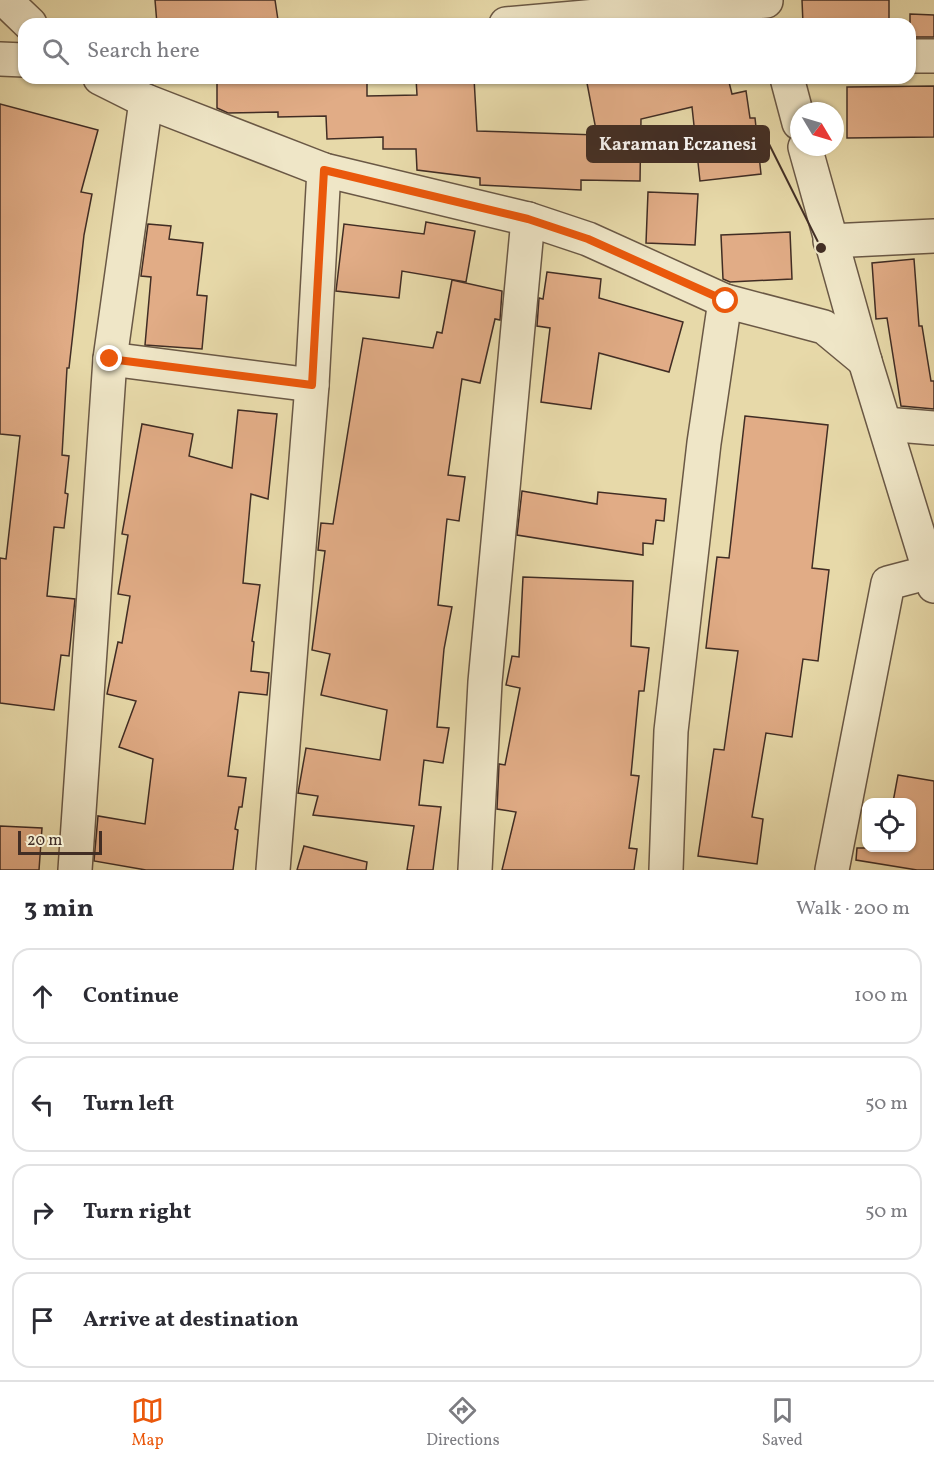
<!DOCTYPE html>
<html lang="en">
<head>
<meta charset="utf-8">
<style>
  body { margin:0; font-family:Vollkorn,serif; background:#f2f2f3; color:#2b2b33 }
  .controls { position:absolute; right:18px; bottom:18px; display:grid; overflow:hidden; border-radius:12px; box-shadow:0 2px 4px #0004 }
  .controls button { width:54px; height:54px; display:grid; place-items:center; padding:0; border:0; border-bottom:2px solid #e1e1e2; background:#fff; color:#2b2b33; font:30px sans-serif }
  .compass { position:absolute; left:790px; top:102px; width:54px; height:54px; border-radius:50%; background:#fff; box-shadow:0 2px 4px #0004; rotate:128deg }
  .scale { position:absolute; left:18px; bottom:15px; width:84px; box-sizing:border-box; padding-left:6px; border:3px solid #412d24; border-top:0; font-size:16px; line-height:21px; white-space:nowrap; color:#412d24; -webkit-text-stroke:4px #efe6c7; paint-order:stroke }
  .stop { position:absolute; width:18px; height:18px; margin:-14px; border:4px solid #ea580c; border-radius:50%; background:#fff }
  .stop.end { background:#ea580c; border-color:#fff; box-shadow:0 2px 6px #0008 }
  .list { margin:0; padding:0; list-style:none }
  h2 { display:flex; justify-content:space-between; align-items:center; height:78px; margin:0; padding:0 24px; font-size:26px }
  h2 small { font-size:20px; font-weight:400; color:#7c7c81 }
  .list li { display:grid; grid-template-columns:39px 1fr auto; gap:18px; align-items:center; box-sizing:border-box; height:96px; margin:0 12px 12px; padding:0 12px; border:2px solid #e1e1e2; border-radius:18px }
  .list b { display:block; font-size:22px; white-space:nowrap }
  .list em { font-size:20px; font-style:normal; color:#7c7c81 }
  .icon { flex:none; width:33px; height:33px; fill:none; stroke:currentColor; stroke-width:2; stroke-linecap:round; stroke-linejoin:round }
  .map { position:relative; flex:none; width:934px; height:870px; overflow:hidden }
  .search { position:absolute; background:#fff; box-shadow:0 2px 4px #0004; left:18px; right:18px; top:18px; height:66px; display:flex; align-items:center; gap:15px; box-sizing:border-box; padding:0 21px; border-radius:18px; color:#7c7c81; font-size:22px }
  .sheet { height:510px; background:#fff }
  nav { display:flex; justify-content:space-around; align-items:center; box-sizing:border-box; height:84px; border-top:2px solid #e1e1e2; background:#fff; font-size:16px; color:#7c7c81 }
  nav a { display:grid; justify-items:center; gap:3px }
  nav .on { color:#ea580c }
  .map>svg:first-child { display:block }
</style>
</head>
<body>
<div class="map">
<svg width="934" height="870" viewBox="0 0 934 870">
  <rect width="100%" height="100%" fill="#e7d9a9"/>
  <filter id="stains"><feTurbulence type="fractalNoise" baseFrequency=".00333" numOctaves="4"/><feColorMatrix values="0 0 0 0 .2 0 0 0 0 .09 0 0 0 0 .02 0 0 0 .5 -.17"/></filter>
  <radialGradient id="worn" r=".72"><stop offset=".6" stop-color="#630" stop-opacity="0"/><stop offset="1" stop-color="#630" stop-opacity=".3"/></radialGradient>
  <!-- building -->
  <g fill="#e1ac86" stroke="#412d24" stroke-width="1.5">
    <path d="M 155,0 L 275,0 L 278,20 L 249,24 L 157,24 Z"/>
    <path d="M 802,0 L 889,0 L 889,24 L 803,24 Z"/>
    <path d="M 910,14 L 934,15 L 934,37 L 910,37 Z"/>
    <path d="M 217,78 L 367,78 L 367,96 L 417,95 L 416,78 L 474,78 L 477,131 L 597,135 L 586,78 L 728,78 L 732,94 L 746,91 L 750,118 L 755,118 L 761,174 L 700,181 L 692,107 L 641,119 L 640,181 L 581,180 L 581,190 L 480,185 L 480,178 L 417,170 L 416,149 L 383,149 L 383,137 L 327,139 L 326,116 L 278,117 L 278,112 L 228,113 L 217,108 Z"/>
    <path d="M 934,86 L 934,137 L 847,138 L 847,87 Z"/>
    <path d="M 0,104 L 98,130 L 81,192 L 92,194 L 84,235 L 69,368 L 67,368 L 62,455 L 69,456 L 65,493 L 68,494 L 64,528 L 54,527 L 47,596 L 75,599 L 69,656 L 61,655 L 54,710 L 0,703 L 0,558 L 6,559 L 20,436 L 0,434 Z"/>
    <path d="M 648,192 L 698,194 L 695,245 L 646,243 Z"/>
    <path d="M 426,222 L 475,231 L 466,282 L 402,271 L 399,298 L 336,291 L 344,224 L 424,234 Z"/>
    <path d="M 148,224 L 171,226 L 169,239 L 203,243 L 197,295 L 207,296 L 202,349 L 145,345 L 151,277 L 141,276 Z"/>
    <path d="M 790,232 L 792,279 L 730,282 L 723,279 L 721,235 Z"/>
    <path d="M 914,259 L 919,326 L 922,326 L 931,381 L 934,381 L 934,409 L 901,406 L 887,318 L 876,319 L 872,263 Z"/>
    <path d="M 547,272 L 601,279 L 599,298 L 683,322 L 669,372 L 599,353 L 591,409 L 541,402 L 550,328 L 537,326 L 539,298 L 543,299 Z"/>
    <path d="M 452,280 L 502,291 L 500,320 L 495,319 L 480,383 L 462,379 L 448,475 L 465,477 L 459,521 L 447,519 L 438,605 L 452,607 L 444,649 L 437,727 L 449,728 L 443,763 L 424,760 L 419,805 L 441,807 L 433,870 L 407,870 L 414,826 L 313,815 L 318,796 L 298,793 L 306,748 L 380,760 L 387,710 L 321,695 L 330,654 L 312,650 L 325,551 L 318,550 L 321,523 L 333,524 L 363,338 L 433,348 L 437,332 L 442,333 Z"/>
    <path d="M 238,410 L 277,414 L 268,499 L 251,494 L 243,583 L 260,585 L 252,641 L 254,642 L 251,671 L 269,673 L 267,695 L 239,692 L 228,776 L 246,778 L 242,807 L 239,807 L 235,829 L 238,830 L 233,870 L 146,870 L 94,861 L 98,816 L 145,824 L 153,759 L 119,747 L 136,701 L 107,694 L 118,642 L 122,643 L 130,596 L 118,594 L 128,535 L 122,534 L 142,424 L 193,434 L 189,456 L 232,468 Z"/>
    <path d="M 745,416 L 828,425 L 812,568 L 829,570 L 818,661 L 803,659 L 792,737 L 766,733 L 752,817 L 763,819 L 757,864 L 698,856 L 714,749 L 724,750 L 738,651 L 706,648 L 717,557 L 729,558 Z"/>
    <path d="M 522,491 L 597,504 L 598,492 L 666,499 L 664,521 L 656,520 L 653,544 L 643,543 L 643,555 L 517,535 Z"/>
    <path d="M 523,577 L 633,581 L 631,646 L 649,648 L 644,691 L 639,691 L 631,775 L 639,776 L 629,848 L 637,849 L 634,870 L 502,870 L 516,812 L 497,809 L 499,764 L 505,765 L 520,688 L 506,685 L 512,656 L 519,657 Z"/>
    <path d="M 898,775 L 934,781 L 934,870 L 917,870 L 856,860 L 857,848 L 912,848 L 912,802 L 893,802 Z"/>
    <path d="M 0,826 L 42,828 L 39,870 L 0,870 Z"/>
    <path d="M 304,846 L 367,862 L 366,870 L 297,870 Z"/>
  </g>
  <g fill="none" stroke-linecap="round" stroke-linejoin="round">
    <defs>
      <g id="minor">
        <path d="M 5,0 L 30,24"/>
        <path d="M 506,24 L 766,1"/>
        <path d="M 910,56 L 934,56"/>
        <path d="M 0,59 L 24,60"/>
        <path d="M 100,78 L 146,101 L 324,170 L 528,219 L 588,239 L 725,301 L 824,327 L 865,361"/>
        <path d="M 787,78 L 799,123"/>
        <path d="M 805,147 L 865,361 L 934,586"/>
        <path d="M 830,241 L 934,236"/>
        <path d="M 110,359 L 312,385"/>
        <path d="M 885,424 L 934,428"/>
        <path d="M 75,870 L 110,359 L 146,101"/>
        <path d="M 273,870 L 312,385 L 324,170"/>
        <path d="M 475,870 L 485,682 L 528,219"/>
        <path d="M 666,870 L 671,731 L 704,443 L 725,301"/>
        <path d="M 832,870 L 888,583 L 930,572"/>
      </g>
    </defs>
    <!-- minor casing -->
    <use href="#minor" stroke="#6a5845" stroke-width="36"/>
    <!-- minor -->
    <use href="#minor" stroke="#efe6c7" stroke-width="33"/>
  </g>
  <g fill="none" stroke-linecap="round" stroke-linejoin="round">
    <!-- route -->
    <path stroke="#ea580c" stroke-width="8" d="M 110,359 L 312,385 L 324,170 L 528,219 L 588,239 L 726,301"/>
  </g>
  <!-- callouts -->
  <path fill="none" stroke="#412d24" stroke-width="2" d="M821 248L769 144"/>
  <circle fill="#412d24" stroke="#efe6c7" stroke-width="2" cx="821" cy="248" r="6"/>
  <rect fill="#412d24" stroke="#412d24" stroke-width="2" x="587" y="126" width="182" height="36" rx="6"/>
  <g font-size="18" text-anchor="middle" font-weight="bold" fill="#fff">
    <text x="678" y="150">Karaman Eczanesi</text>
  </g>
  <rect width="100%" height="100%" filter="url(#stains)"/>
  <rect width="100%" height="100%" fill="url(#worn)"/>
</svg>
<div class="controls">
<button><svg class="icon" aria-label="locate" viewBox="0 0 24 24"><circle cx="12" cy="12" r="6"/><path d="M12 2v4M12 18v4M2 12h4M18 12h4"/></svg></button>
</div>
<svg class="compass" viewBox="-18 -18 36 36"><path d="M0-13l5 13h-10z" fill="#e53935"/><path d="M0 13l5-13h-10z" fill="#7c7c81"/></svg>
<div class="scale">20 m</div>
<div class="stop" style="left:726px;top:301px"></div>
<div class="stop end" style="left:110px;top:359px"></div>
<div class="search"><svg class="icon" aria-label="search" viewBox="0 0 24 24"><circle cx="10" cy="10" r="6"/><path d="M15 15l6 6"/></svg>Search here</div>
</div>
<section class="sheet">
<h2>3 min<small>Walk · 200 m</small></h2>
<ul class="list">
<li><svg class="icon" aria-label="ahead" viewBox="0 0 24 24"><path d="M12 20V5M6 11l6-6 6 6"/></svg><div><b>Continue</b></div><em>100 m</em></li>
<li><svg class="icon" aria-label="left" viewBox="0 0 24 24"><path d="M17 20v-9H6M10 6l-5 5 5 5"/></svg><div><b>Turn left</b></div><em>50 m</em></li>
<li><svg class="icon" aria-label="right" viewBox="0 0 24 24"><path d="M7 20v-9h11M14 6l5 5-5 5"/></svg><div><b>Turn right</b></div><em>50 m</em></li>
<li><svg class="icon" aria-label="arrive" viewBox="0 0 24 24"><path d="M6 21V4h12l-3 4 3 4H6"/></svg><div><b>Arrive at destination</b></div></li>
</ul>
</section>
<nav>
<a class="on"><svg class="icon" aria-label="map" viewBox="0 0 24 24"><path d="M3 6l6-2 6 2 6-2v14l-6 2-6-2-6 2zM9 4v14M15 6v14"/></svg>Map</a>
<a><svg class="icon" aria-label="directions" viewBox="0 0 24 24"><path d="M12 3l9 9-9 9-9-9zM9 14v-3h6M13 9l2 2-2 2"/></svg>Directions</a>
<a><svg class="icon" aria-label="saved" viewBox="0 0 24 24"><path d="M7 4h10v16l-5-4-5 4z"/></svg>Saved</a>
</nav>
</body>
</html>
